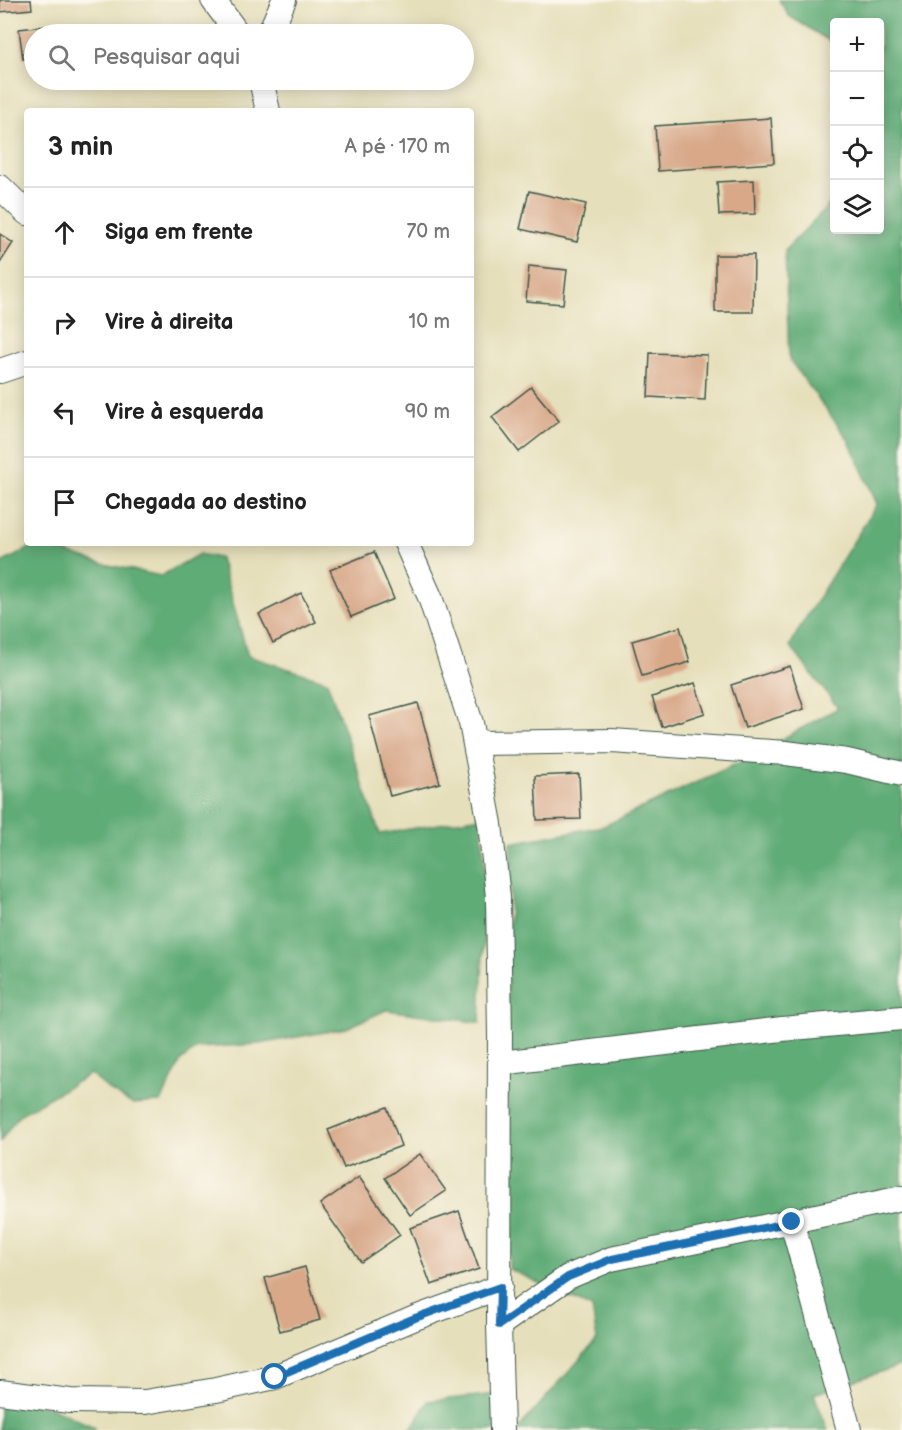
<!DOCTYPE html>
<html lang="pt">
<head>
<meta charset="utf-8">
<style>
  body { margin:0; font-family:"Balsamiq Sans",sans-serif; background:#f6f6f6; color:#222 }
  .controls { position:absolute; right:18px; top:18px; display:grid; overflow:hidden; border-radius:6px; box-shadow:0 3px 15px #0003 }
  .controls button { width:54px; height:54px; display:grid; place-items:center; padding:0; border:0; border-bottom:2px solid #e0e0e0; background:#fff; color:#222; font:30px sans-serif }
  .stop { position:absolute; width:18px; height:18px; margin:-14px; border:4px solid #1f6fb2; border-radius:50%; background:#fff }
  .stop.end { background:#1f6fb2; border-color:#fff; box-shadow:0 2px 6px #0008 }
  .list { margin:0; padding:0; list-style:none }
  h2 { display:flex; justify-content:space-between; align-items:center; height:78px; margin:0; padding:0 24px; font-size:26px }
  h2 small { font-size:20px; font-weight:400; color:#767676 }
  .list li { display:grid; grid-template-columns:39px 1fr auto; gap:18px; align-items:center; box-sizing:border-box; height:90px; padding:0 24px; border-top:2px solid #e0e0e0 }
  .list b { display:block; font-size:22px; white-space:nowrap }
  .list em { font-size:20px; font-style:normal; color:#767676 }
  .icon { flex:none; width:33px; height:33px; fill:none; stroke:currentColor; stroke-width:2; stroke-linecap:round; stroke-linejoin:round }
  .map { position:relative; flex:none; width:902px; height:1430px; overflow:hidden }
  .search { position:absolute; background:#fff; box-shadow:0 3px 15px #0003; left:24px; top:24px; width:450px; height:66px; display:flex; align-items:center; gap:15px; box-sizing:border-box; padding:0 21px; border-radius:33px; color:#767676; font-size:22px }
  .panel { position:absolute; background:#fff; box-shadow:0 3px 15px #0003; left:24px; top:108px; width:450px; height:438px; border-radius:6px }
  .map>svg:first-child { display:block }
</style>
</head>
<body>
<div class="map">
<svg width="902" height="1430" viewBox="0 0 902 1430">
  <rect width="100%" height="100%" fill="#fbf7ec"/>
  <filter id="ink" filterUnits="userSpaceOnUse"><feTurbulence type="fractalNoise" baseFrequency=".0167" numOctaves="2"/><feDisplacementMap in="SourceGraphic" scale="12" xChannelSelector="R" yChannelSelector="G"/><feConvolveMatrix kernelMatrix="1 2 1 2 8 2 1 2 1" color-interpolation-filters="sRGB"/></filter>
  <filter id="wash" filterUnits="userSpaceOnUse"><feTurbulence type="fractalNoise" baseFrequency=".008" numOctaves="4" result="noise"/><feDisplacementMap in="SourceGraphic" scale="24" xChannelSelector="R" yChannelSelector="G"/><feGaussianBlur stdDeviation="1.35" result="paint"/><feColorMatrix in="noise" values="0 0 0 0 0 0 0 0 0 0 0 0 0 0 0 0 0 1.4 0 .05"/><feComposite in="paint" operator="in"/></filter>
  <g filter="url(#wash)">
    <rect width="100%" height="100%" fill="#e6dfbb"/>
    <!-- forest -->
    <g fill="#60ac77" stroke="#407456" stroke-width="1.5">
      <path d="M 779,0 L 902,0 L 902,1365 L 814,1394 L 828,1430 L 517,1430 L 597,1340 L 592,1308 L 509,1269 L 507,1011 L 511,843 L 604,826 L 746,759 L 838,708 L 790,646 L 800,627 L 877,504 L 848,439 L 789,359 L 785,250 L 829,205 L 834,190 L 834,230 L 880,230 L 880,22 L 834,22 L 834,44 L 789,16 Z"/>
      <path d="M 38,544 L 104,564 L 161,576 L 199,554 L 220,558 L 248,656 L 327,681 L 380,834 L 481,817 L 486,889 L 480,1023 L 386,1010 L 347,1028 L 259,1044 L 197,1048 L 181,1061 L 161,1102 L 132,1104 L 109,1090 L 90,1074 L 19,1115 L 0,1142 L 0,566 L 1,563 Z"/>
      <path d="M 498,1394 L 500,1430 L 410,1430 L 428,1401 Z"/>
      <path d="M 0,1398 L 50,1407 L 94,1427 L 95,1430 L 0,1430 Z"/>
    </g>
    <g id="blocks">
      <!-- building -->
      <g fill="#d8a889">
        <path d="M 0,0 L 31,0 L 32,9 L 0,12 Z"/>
        <path d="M 56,25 L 58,34 L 34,34 L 34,57 L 23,59 L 19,29 Z"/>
        <path d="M 771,118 L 774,163 L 658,171 L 655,126 Z"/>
        <path d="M 754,180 L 755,214 L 719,215 L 717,182 Z"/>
        <path d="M 529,191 L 586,204 L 577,242 L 520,229 Z"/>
        <path d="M 0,234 L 13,243 L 0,263 Z"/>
        <path d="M 715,255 L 754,255 L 753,312 L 715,312 Z"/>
        <path d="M 529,266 L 567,270 L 563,304 L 526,301 Z"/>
        <path d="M 650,353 L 707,355 L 705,400 L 648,397 Z"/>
        <path d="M 531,387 L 559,421 L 519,452 L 492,417 Z"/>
        <path d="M 374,552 L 394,599 L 351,617 L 330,570 Z"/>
        <path d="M 301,593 L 316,622 L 273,643 L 259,614 Z"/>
        <path d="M 680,627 L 690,662 L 642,676 L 632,641 Z"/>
        <path d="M 790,666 L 804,709 L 745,728 L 731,685 Z"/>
        <path d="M 695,683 L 705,713 L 662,727 L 652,697 Z"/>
        <path d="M 418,703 L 440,783 L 390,796 L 369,716 Z"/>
        <path d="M 579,774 L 581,819 L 537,820 L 535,776 Z"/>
        <path d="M 387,1107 L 401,1146 L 344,1168 L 328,1130 Z"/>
        <path d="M 420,1154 L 446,1191 L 410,1215 L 385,1178 Z"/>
        <path d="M 359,1177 L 400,1235 L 361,1262 L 320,1204 Z"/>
        <path d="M 459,1211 L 479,1269 L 431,1285 L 410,1228 Z"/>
        <path d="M 305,1267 L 320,1320 L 280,1331 L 265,1278 Z"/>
      </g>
    </g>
  </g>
  <g filter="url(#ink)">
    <use href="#blocks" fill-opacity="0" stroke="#3d5548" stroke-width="1.5"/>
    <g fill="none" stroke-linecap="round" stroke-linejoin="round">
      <defs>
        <g id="minor">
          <path d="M 213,0 L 238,34"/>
          <path d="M 269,34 L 284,0"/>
          <path d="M 261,80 L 268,111"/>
          <path d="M 0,187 L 27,213"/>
          <path d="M 0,371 L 27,362"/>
          <path d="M 406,543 L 430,597 L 471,723 L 490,824 L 498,897 L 500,1036 L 499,1325 L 502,1430"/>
          <path d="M 476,743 L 612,741 L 786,753 L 847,761 L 902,774"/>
          <path d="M 500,1063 L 782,1029 L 902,1018"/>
          <path d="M 792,1222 L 849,1430"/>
          <path d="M 499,1325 L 568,1277 L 611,1259 L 902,1198"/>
          <path d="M 0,1392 L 70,1401 L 145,1402 L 216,1390 L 275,1377 L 415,1318 L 500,1287"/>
        </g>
      </defs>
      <!-- minor casing -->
      <use href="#minor" stroke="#3d5548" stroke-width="26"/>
      <!-- minor -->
      <use href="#minor" stroke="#fff" stroke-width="24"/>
    </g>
  </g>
  <g fill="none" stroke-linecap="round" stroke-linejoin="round" filter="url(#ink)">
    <!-- route -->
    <path stroke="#1f6fb2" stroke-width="8" d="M 275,1377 L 415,1318 L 500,1287 L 499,1325 L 568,1277 L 612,1259 L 792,1222"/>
  </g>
</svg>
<div class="controls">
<button>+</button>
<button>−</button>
<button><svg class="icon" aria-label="locate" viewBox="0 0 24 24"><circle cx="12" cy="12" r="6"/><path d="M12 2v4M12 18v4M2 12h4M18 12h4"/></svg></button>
<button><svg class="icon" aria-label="layers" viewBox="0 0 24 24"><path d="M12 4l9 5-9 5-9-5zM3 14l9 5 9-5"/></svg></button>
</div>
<div class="stop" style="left:275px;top:1377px"></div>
<div class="stop end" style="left:792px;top:1222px"></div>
<div class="search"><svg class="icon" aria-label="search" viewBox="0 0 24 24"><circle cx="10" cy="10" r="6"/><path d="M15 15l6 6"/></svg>Pesquisar aqui</div>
<section class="panel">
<h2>3 min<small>A pé · 170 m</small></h2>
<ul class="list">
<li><svg class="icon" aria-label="ahead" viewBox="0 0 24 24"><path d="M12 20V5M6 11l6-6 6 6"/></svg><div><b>Siga em frente</b></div><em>70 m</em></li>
<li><svg class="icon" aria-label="right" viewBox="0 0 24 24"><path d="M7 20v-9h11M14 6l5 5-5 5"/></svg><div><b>Vire à direita</b></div><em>10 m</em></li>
<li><svg class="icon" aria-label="left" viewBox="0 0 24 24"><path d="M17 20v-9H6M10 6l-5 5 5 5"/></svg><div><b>Vire à esquerda</b></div><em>90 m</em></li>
<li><svg class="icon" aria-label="arrive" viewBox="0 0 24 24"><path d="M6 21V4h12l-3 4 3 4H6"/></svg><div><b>Chegada ao destino</b></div></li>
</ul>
</section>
</div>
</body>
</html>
